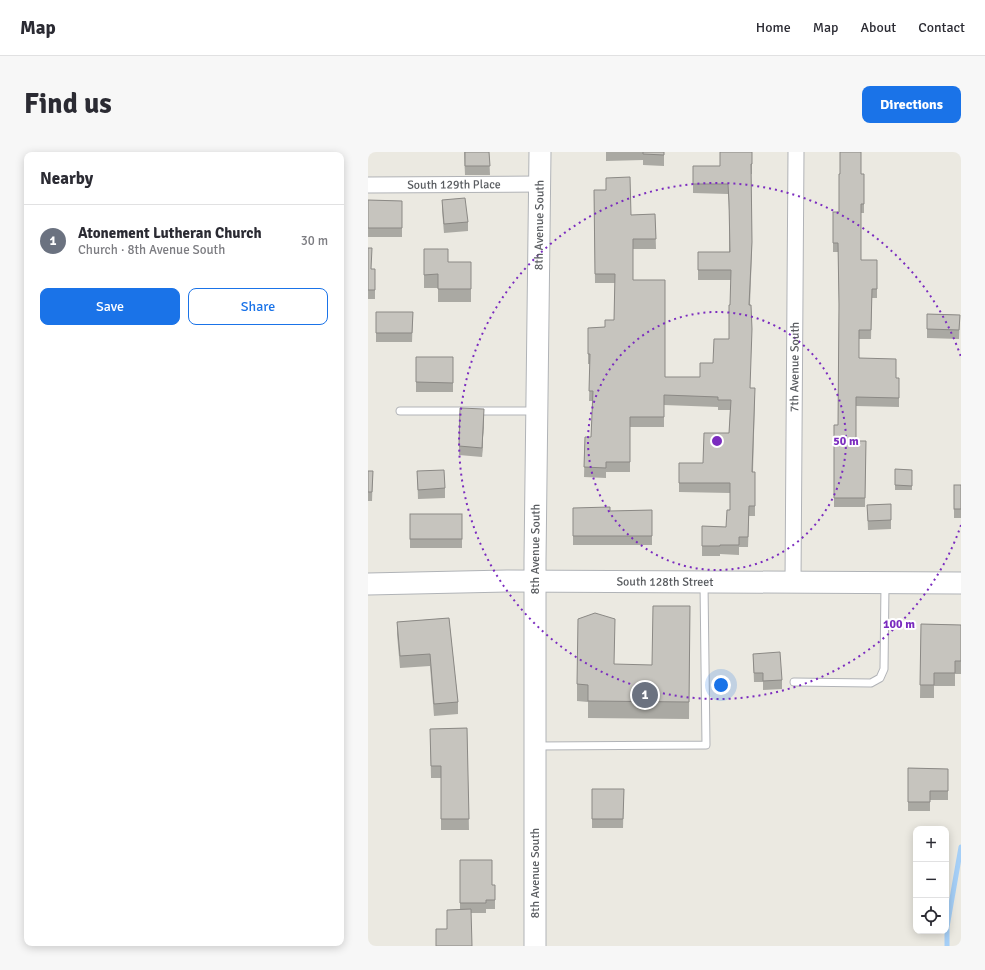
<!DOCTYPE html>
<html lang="en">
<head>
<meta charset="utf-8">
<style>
  body { margin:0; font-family:Signika,sans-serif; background:#f7f7f7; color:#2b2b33 }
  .controls { position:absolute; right:12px; bottom:12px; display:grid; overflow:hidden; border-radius:8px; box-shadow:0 2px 10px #0003 }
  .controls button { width:36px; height:36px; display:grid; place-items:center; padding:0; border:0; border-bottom:1px solid #e1e1e2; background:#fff; color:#2b2b33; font:20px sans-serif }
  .you { position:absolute; left:353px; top:533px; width:14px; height:14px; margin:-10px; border:3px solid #fff; border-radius:50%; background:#1a73e8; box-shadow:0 0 0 6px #1a73e833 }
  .badge { display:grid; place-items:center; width:26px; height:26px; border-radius:50%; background:#1a73e8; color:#fff; font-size:13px; font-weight:700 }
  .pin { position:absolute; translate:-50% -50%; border:2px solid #fff; box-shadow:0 1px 4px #0006 }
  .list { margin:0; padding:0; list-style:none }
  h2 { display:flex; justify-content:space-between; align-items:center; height:52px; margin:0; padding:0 16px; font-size:17px }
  h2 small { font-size:13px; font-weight:400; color:#7c7c81 }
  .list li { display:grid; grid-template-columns:26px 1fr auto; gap:12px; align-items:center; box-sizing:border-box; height:72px; padding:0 16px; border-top:1px solid #e1e1e2 }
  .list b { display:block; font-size:15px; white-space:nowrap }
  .list p { margin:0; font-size:13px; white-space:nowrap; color:#7c7c81 }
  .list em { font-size:13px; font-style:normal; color:#7c7c81 }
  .actions { display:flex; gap:8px; padding:12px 16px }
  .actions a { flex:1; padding:9px 0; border:1px solid #1a73e8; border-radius:8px; text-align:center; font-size:14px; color:#1a73e8 }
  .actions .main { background:#1a73e8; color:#fff }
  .icon { flex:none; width:22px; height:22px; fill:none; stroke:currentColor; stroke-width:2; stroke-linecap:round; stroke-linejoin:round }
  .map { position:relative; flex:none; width:593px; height:794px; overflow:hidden; border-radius:8px }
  header { display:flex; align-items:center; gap:24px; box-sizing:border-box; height:56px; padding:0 20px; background:#fff; border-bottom:1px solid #e1e1e2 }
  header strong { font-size:19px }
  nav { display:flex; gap:22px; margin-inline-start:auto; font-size:14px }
  .intro { display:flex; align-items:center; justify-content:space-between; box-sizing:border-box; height:96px; padding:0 24px }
  h1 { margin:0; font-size:28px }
  .button { padding:10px 18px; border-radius:8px; background:#1a73e8; color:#fff; font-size:14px; font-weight:700 }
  main { display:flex; gap:24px; padding:0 24px }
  aside { flex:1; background:#fff; border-radius:8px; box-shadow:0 2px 10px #0003 }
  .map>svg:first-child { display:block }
</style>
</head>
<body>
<header>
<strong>Map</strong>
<nav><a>Home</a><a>Map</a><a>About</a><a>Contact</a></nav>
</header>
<div class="intro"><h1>Find us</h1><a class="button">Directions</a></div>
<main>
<aside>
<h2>Nearby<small></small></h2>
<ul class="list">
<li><span class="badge" style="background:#6b7280">1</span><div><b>Atonement Lutheran Church</b><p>Church · 8th Avenue South</p></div><em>30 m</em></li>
</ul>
<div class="actions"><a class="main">Save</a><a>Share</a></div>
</aside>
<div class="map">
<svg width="593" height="794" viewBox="0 0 593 794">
  <rect width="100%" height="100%" fill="#ebe9e1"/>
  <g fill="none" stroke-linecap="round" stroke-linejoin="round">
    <!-- stream -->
    <path stroke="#a5cff7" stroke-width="5" d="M 579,794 L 579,775 L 593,695"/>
    <defs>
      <g id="lane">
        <path d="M 32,259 L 167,259"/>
        <path d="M 426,530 L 503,531 L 512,526 L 516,517 L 517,433"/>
        <path d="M 169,594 L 338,593 L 336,432"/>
      </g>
      <g id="street">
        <path id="s1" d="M 0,33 L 172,32"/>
        <path id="s2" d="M 425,430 L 428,0"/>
      </g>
      <g id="secondary">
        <path id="s3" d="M 0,432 L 139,429 L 593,431"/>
        <path id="s4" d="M 167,794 L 167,408 L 172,0"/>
      </g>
    </defs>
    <!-- lane casing -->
    <use href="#lane" stroke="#b1b3b7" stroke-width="9"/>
    <!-- street casing -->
    <use href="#street" stroke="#b1b3b7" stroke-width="17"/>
    <!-- secondary casing -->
    <use href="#secondary" stroke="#b0b3b7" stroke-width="23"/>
    <!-- lane -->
    <use href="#lane" stroke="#fff" stroke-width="7"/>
    <!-- street -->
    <use href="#street" stroke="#fff" stroke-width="15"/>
    <!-- secondary -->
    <use href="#secondary" stroke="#fff" stroke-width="21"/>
  </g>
  <!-- wall -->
  <g fill="#aaa9a3">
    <path d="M 96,0 L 121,0 L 122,23 L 97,23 Z"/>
    <path d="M 238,0 L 296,0 L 296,14 L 275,13 L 275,8 L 238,9 Z"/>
    <path d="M 384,0 L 384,22 L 383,22 L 384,100 L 382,153 L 382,236 L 387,245 L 385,320 L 387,320 L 387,364 L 381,364 L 380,395 L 371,395 L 371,403 L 352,402 L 352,404 L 334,404 L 334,374 L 358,375 L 362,358 L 362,341 L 311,340 L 311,311 L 335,311 L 361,281 L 362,258 L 350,258 L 350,255 L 296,253 L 296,275 L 262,275 L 262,320 L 238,320 L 238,326 L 216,325 L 217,285 L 223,285 L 225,249 L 221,249 L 222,212 L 220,212 L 220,176 L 237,175 L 246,168 L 247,131 L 227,131 L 226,38 L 263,63 L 287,62 L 288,97 L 265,97 L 265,128 L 297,225 L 332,225 L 345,211 L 361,187 L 363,128 L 330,128 L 330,100 L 361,100 L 361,59 L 360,42 L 325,41 L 325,14 L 352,14 Z"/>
    <path d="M 472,22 L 496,22 L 496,61 L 493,61 L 493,108 L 509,108 L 509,146 L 504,146 L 503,187 L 491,187 L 491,206 L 528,226 L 531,226 L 531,255 L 488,254 L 488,289 L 498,289 L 497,355 L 466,355 L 466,273 L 470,273 L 471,158 L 470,100 L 465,100 L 465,60 L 471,60 Z"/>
    <path d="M 0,48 L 34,49 L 34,85 L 0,85 Z"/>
    <path d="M 74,48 L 100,70 L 100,79 L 76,81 L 74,58 Z"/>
    <path d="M 0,96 L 3,117 L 7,117 L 7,147 L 0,147 Z"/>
    <path d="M 56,97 L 80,110 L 103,110 L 103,150 L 70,150 L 70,136 L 56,136 Z"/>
    <path d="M 8,160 L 45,160 L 44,190 L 8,190 Z"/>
    <path d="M 559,162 L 592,163 L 591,187 L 559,186 Z"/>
    <rect x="48" y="205" width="37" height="35"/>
    <path d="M 116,266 L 114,305 L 91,303 L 91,294 Z"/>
    <path d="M 527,317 L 544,318 L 544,338 L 527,338 Z"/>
    <path d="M 0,319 L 5,319 L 4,349 L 0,349 Z"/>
    <path d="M 49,319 L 77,336 L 77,346 L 50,347 Z"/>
    <rect x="586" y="333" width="7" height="33"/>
    <path d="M 523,352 L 523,377 L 500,378 L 499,353 Z"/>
    <path d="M 205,356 L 242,359 L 284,358 L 284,393 L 205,393 Z"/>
    <rect x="42" y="362" width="52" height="34"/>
    <path d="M 322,454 L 321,567 L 220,566 L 220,550 L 209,549 L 209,532 L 284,513 Z"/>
    <path d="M 81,466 L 90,550 L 90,562 L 66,564 L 62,514 L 32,516 L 29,482 L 29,470 Z"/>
    <path d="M 553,472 L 593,473 L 593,522 L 587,522 L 587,534 L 566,534 L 566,546 L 552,546 Z"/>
    <path d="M 385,502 L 414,528 L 414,537 L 395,538 L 395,530 L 386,530 Z"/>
    <path d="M 99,576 L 101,678 L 73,678 L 73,626 L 63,626 L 62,577 Z"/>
    <path d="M 540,616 L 580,617 L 580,648 L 562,648 L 562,659 L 540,659 Z"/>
    <path d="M 224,637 L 256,637 L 255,676 L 224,676 Z"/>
    <path d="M 92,708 L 124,733 L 127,733 L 127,757 L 118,757 L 118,761 L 103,761 L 79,777 L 92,757 Z"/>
  </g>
  <!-- shaded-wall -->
  <path fill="#8b8985" d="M 116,257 L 116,266 L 114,305 L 114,296 Z"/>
  <!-- building -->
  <g fill="#c6c4be" stroke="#8b8985">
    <path d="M 97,0 L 121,0 L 122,14 L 97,14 Z"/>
    <path d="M 275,0 L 296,0 L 296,3 L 275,2 Z"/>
    <path d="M 352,0 L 384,0 L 384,12 L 383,12 L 384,90 L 381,153 L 383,153 L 384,177 L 382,236 L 387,236 L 384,320 L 387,320 L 387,354 L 381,354 L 380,385 L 371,385 L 371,393 L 352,393 L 352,394 L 334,394 L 334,374 L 358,375 L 359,358 L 362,358 L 362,331 L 311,331 L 311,311 L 335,311 L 336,281 L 361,281 L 363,248 L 350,248 L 350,245 L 296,243 L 296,265 L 262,265 L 262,310 L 238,310 L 238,316 L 216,315 L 217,285 L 223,285 L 225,239 L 221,239 L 222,202 L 220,202 L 220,176 L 237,175 L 237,168 L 246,168 L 247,122 L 227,122 L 226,38 L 238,38 L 238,26 L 262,25 L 263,63 L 287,62 L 288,87 L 265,87 L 265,128 L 297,128 L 297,225 L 332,225 L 332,211 L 345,211 L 346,187 L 361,187 L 361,153 L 362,153 L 363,118 L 330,118 L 330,100 L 362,100 L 361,50 L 360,32 L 325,32 L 325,14 L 352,14 Z"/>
    <path d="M 472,0 L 493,0 L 493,22 L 496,22 L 496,52 L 493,52 L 493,108 L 509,108 L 509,137 L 504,137 L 503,178 L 491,178 L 491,206 L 528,207 L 528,226 L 531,226 L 531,246 L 488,245 L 488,289 L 498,289 L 497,346 L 466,346 L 466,273 L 470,273 L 471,152 L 470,91 L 465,91 L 465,60 L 471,60 L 471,22 L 472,22 Z"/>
    <path d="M 97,46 L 100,70 L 76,72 L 74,48 Z"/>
    <path d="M 0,48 L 34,49 L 34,76 L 0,76 Z"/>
    <path d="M 0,96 L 4,96 L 3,117 L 7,117 L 7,138 L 0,138 Z"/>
    <path d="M 56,97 L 80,97 L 80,110 L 103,110 L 103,137 L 70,137 L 70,122 L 56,123 Z"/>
    <path d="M 8,160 L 45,160 L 44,181 L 8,181 Z"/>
    <path d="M 559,162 L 592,163 L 591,178 L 559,177 Z"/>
    <path d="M 48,205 L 85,205 L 85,231 L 48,230 Z"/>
    <path d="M 92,256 L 116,257 L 114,296 L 91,294 Z"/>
    <path d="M 527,317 L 544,318 L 544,334 L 527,333 Z"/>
    <path d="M 76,318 L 77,336 L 50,338 L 49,319 Z"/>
    <path d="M 0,319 L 5,319 L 4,340 L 0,340 Z"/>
    <rect x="586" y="333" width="7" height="24"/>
    <path d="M 523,352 L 523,368 L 500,369 L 499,353 Z"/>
    <path d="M 242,355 L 242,359 L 284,358 L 284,384 L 205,384 L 205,356 Z"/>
    <rect x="42" y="362" width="52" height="25"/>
    <path d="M 285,454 L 322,454 L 321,550 L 220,549 L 220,533 L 209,532 L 210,467 L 227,461 L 247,467 L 246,512 L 284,513 Z"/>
    <path d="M 81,466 L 90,550 L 66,552 L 62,502 L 32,504 L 29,470 Z"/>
    <path d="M 553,472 L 593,473 L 593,509 L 587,509 L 587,521 L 566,521 L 566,533 L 552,533 Z"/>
    <path d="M 412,500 L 414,528 L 395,529 L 395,521 L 386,521 L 385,502 Z"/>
    <path d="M 99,576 L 101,667 L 73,667 L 73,614 L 63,614 L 62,577 Z"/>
    <path d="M 540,616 L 580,617 L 580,639 L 562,639 L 562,650 L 540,650 Z"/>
    <path d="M 224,637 L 256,637 L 255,667 L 224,667 Z"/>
    <path d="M 92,708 L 124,708 L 124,733 L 127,733 L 127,748 L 118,748 L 118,751 L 92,751 Z"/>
    <path d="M 103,757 L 104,794 L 68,794 L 68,777 L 79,777 L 79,758 Z"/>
  </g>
  <!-- distance rings -->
  <g fill="none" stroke="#7b2cbf" stroke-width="2" stroke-dasharray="2 4">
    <circle cx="349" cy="289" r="129"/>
    <path d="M593 373A258 258 0 1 1 593 205"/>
  </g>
  <g text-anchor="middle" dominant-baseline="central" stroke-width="4" stroke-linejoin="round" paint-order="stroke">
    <!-- street labels -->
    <g font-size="12" fill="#595c60" stroke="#fff">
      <text stroke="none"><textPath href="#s1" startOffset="86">South 129th Place</textPath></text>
      <text stroke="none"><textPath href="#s4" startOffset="721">8th Avenue South</textPath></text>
      <text stroke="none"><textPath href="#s2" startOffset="215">7th Avenue South</textPath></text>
      <text stroke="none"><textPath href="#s4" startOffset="397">8th Avenue South</textPath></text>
      <text stroke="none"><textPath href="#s3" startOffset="297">South 128th Street</textPath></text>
      <text transform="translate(167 721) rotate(-90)">8th Avenue South</text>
    </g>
  </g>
  <circle cx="349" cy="289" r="6" fill="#7b2cbf" stroke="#fff" stroke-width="2"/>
  <g font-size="12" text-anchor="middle" font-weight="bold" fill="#7b2cbf" stroke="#fff" stroke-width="4" stroke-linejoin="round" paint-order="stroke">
    <text x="478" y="293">50 m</text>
    <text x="531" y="476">100 m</text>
  </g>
</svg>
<div class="controls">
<button>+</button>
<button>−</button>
<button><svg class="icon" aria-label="locate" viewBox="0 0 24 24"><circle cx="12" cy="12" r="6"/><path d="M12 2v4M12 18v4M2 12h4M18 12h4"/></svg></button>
</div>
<div class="you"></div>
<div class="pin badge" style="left:277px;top:543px;background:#6b7280">1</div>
</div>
</main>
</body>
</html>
